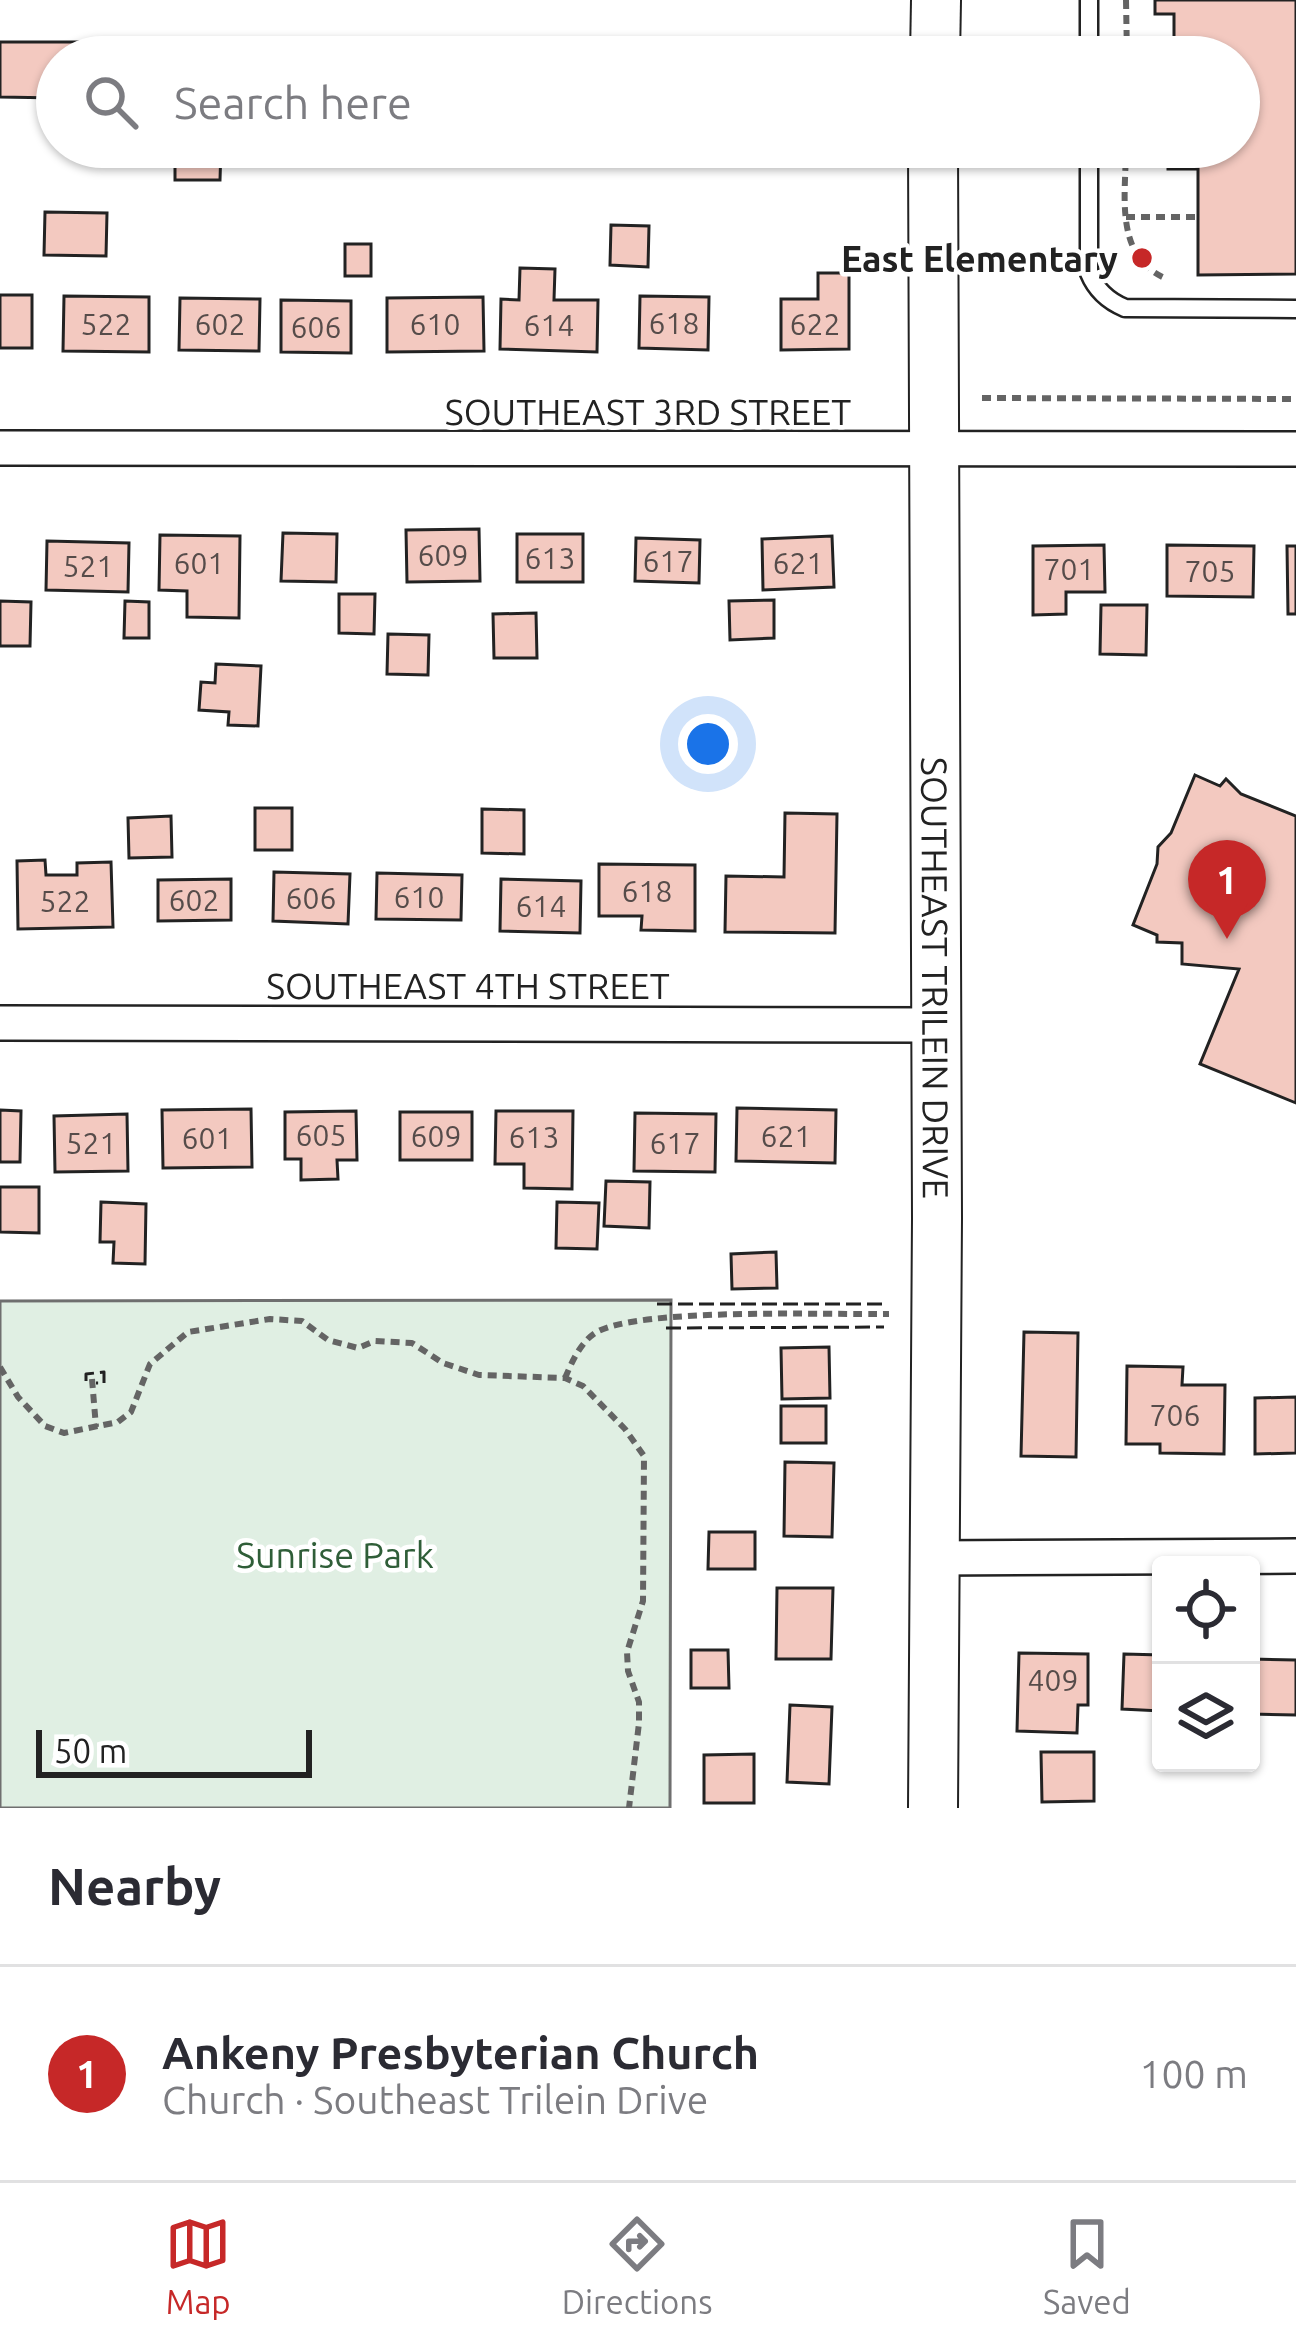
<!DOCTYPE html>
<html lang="en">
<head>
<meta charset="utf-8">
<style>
  body { margin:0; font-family:Ubuntu,sans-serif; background:#f2f2f3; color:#2b2b33 }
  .controls { position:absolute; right:36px; bottom:36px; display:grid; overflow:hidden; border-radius:12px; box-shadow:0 3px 9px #0004 }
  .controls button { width:108px; height:108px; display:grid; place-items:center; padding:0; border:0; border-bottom:3px solid #e1e1e2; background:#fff; color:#2b2b33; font:60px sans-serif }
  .scale { position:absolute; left:36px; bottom:30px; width:276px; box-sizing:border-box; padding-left:12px; border:6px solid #222; border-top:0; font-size:33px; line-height:42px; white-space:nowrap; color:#222; -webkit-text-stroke:9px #fff; paint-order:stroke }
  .you { position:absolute; left:708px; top:744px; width:42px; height:42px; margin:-30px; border:9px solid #fff; border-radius:50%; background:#1a73e8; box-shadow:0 0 0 18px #1a73e833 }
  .badge { display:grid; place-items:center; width:78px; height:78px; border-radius:50%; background:#c62828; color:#fff; font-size:39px; font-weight:700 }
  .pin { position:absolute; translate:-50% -99px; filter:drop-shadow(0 3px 6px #0008) }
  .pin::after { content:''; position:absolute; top:63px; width:42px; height:36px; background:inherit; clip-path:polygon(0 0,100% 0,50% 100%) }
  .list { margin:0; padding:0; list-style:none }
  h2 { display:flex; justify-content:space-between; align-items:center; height:156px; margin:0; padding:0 48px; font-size:51px }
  h2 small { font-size:39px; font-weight:400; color:#7c7c81 }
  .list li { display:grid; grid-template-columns:78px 1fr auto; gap:36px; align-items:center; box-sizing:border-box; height:216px; padding:0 48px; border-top:3px solid #e1e1e2 }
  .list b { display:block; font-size:45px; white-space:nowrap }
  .list p { margin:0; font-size:39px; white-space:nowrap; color:#7c7c81 }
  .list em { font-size:39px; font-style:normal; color:#7c7c81 }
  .icon { flex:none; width:66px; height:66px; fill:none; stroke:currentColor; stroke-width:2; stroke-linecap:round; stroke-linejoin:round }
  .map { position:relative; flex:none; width:1296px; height:1808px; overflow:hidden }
  .search { position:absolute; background:#fff; box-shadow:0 3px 9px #0004; left:36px; right:36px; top:36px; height:132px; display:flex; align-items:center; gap:30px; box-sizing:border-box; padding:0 42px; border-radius:66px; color:#7c7c81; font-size:45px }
  .sheet { height:372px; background:#fff }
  nav { display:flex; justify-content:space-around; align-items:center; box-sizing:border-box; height:168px; border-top:3px solid #e1e1e2; background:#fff; font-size:33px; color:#7c7c81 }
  nav a { display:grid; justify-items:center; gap:6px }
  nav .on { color:#c62828 }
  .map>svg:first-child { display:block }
</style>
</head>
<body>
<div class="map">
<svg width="1296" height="1808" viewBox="0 0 1296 1808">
  <rect width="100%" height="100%" fill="#fff"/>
  <!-- green -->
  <path fill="#e0efe3" stroke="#6f6f6f" stroke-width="3" d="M 671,1300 L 670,1808 L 0,1808 L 0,1301 Z"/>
  <!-- building -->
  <g fill="#f3c9c0" stroke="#222" stroke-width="3">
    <path d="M 1155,0 L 1296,0 L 1296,274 L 1198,275 L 1198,169 L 1168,169 L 1168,147 L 1239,147 L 1239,57 L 1174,57 L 1174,14 L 1155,14 Z"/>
    <path d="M 335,40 L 335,57 L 252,57 L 251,41 Z"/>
    <path d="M 389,41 L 471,43 L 470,57 L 388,57 Z"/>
    <path d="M 0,42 L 80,42 L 80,57 L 57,57 L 57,98 L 0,97 Z"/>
    <path d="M 114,42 L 186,43 L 186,57 L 114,57 Z"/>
    <path d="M 869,43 L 869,57 L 760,57 L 760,44 Z"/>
    <path d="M 724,46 L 724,57 L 628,57 L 627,48 Z"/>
    <path d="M 521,50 L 603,52 L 603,57 L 521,57 Z"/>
    <path d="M 175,147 L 221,147 L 220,180 L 175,180 Z"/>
    <path d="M 45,212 L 107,213 L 106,256 L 44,255 Z"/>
    <path d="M 611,225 L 649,226 L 648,267 L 610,265 Z"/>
    <rect x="345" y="244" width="26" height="32"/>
    <path d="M 520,268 L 555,269 L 554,300 L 598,300 L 597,352 L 500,349 L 501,299 L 519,300 Z"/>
    <path d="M 818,273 L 849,273 L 849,349 L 781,350 L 781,299 L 818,299 Z"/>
    <rect x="0" y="295" width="32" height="53"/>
    <path d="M 64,296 L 149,297 L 149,352 L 63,351 Z"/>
    <path d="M 640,296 L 709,297 L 708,350 L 639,348 Z"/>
    <path d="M 483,297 L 484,351 L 387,352 L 387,298 Z"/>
    <path d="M 180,298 L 260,299 L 259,351 L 179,350 Z"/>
    <path d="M 281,300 L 351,301 L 351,353 L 281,352 Z"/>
    <path d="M 479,529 L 480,581 L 407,582 L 406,530 Z"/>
    <path d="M 283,533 L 337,534 L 336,582 L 281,581 Z"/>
    <rect x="517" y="534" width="66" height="48"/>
    <path d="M 160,535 L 240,536 L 239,618 L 187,617 L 187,591 L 159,590 Z"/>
    <path d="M 832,536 L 834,587 L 763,590 L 762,539 Z"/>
    <path d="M 636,538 L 700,540 L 699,583 L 635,581 Z"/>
    <path d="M 47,541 L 129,543 L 128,592 L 46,590 Z"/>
    <path d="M 1104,545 L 1105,592 L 1066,592 L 1066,614 L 1033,615 L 1033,546 Z"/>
    <path d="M 1167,545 L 1254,546 L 1253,597 L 1167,596 Z"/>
    <path d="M 1287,546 L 1296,546 L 1296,614 L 1288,614 Z"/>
    <path d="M 339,594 L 375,594 L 374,634 L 339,633 Z"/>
    <path d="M 774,600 L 774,638 L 730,640 L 729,601 Z"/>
    <path d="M 0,601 L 31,602 L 30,646 L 0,646 Z"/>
    <path d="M 125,601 L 149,602 L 149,638 L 124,638 Z"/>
    <path d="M 1101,605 L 1147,605 L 1146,655 L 1100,654 Z"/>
    <path d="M 536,613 L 537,658 L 494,658 L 493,614 Z"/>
    <path d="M 388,634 L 429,635 L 428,675 L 387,674 Z"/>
    <path d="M 216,664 L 261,666 L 258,726 L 228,725 L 229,712 L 199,710 L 201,682 L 215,683 Z"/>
    <path d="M 1195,775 L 1220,786 L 1226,779 L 1241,794 L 1296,816 L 1296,1103 L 1200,1064 L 1239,969 L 1182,964 L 1182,943 L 1157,942 L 1157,935 L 1133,925 L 1157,864 L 1158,847 L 1171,833 Z"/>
    <rect x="255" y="808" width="37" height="42"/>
    <path d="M 482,809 L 524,810 L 524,854 L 482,853 Z"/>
    <path d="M 785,813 L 837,814 L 835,933 L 725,932 L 726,876 L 784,877 Z"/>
    <path d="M 171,816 L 172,857 L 129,858 L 128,818 Z"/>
    <path d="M 45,860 L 46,875 L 77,875 L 77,863 L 111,862 L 113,927 L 18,929 L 17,861 Z"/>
    <path d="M 599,864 L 695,865 L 695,931 L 641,930 L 642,916 L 599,916 Z"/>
    <path d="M 274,872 L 350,874 L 348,924 L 273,921 Z"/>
    <path d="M 377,873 L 462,875 L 461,920 L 376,919 Z"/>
    <path d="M 231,879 L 231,920 L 158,921 L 158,880 Z"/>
    <path d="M 501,879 L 581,881 L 580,933 L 500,931 Z"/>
    <path d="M 737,1108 L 836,1110 L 835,1163 L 736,1161 Z"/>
    <path d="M 251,1109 L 252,1167 L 163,1168 L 162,1110 Z"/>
    <path d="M 0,1110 L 21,1111 L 20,1162 L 0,1162 Z"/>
    <path d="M 356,1111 L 357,1160 L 337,1160 L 338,1179 L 301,1180 L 301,1159 L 285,1159 L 285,1112 Z"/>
    <path d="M 496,1111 L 573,1111 L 572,1189 L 524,1188 L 524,1164 L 495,1164 Z"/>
    <rect x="400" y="1112" width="72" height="48"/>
    <path d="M 635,1113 L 716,1114 L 715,1172 L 634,1171 Z"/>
    <path d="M 127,1114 L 128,1171 L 55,1172 L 54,1116 Z"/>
    <path d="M 606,1181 L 650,1182 L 649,1228 L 604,1226 Z"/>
    <path d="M 0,1187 L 39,1187 L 39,1233 L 0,1232 Z"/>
    <path d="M 101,1202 L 146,1204 L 145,1264 L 113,1263 L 114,1242 L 100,1242 Z"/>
    <path d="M 557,1202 L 599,1203 L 597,1249 L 556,1248 Z"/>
    <path d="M 776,1252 L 777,1288 L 732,1289 L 731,1254 Z"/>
    <path d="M 1024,1332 L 1078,1333 L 1076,1457 L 1021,1456 Z"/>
    <path d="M 829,1347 L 830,1398 L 782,1399 L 781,1348 Z"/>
    <path d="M 1127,1366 L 1183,1367 L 1182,1385 L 1225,1385 L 1224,1454 L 1160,1453 L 1160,1444 L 1126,1444 Z"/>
    <path d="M 1296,1397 L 1296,1453 L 1255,1454 L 1255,1398 Z"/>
    <rect x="781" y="1406" width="45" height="37"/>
    <path d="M 785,1462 L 834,1463 L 832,1537 L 784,1536 Z"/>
    <path d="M 709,1532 L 755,1532 L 755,1569 L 708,1569 Z"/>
    <path d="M 777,1588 L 833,1588 L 831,1659 L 776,1659 Z"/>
    <path d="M 691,1650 L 728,1650 L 729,1688 L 691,1688 Z"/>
    <path d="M 1019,1653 L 1088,1654 L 1088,1705 L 1078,1705 L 1077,1733 L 1017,1731 Z"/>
    <path d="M 1124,1654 L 1161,1655 L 1161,1711 L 1122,1709 Z"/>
    <path d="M 1251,1659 L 1296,1660 L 1296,1715 L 1251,1714 Z"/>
    <path d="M 790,1705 L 832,1707 L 829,1784 L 787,1782 Z"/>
    <path d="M 1041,1752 L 1094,1752 L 1094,1801 L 1042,1802 Z"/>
    <path d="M 754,1754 L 754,1803 L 704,1803 L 704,1755 Z"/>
  </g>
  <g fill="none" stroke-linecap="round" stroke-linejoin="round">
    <defs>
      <g id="lane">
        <path d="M 1089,0 L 1089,57"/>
        <path d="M 1089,147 L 1089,273 C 1096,290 1108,301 1125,308 L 1296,309"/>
      </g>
      <g id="street">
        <path d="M 0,448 L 1296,449"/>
        <path d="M 0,1023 L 935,1025"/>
        <path d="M 934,1558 L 1296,1556"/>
      </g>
      <g id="secondary">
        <path d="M 935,57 L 936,0"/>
        <path id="s1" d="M 933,147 L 937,1218 L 933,1808"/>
      </g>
    </defs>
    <!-- lane casing -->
    <use href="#lane" stroke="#222" stroke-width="21"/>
    <!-- street casing -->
    <use href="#street" stroke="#222" stroke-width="38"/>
    <!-- secondary casing -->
    <use href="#secondary" stroke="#222" stroke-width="52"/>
    <!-- path -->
    <g stroke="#646464" stroke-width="6" stroke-dasharray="9 6" stroke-linecap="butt">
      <path d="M 1126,0 L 1127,57"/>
      <path d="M 978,41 L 1033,41"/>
      <path d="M 1126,147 C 1126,194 1113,257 1167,279"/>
      <path d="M 1126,150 L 1168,150"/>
      <path d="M 1126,217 L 1198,217"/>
      <path d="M 982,398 L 1296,399"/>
      <path d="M 0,1367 L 18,1397 L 45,1426 L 64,1433 L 118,1422 L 131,1412 L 150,1364 L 188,1332 L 270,1319 L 302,1321 L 328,1340 L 358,1348 L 375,1341 L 412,1343 L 443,1363 L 479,1375 L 565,1378 L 583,1386 L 625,1429 L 644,1456 L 643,1601 L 627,1652 L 628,1671 L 639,1702 L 639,1723 L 629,1808"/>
      <path d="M 565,1378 C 572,1362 580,1343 595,1333 C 636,1307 832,1315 889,1314"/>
      <path d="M 92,1379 L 96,1427"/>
    </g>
    <!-- lane -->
    <use href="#lane" stroke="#fff" stroke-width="16"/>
    <!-- street -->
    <use href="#street" stroke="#fff" stroke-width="33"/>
    <!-- secondary -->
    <use href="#secondary" stroke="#fff" stroke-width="48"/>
    <!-- fence -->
    <g stroke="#222" stroke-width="3" stroke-dasharray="15 6" stroke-linecap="butt">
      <path d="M 657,1304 L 883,1304"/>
      <path d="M 666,1328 L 884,1327"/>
      <path d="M 86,1381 L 86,1374 L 104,1372 L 104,1383 L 96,1383"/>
    </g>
  </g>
  <!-- markers -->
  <circle fill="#c62828" stroke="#fff" stroke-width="4.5" cx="1142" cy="258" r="12"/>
  <g text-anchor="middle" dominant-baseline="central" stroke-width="9" stroke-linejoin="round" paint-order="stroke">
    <!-- number labels -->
    <g font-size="30" fill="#564c4a">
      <text x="674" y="323">618</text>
      <text x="106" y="324">522</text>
      <text x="220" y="324">602</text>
      <text x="435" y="324">610</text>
      <text x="815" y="324">622</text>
      <text x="549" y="325">614</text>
      <text x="316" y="327">606</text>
      <text x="443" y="555">609</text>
      <text x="550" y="558">613</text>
      <text x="668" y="561">617</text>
      <text x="199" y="563">601</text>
      <text x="798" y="563">621</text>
      <text x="88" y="566">521</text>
      <text x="1069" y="569">701</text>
      <text x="1210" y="571">705</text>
      <text x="647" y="891">618</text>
      <text x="419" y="897">610</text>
      <text x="311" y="898">606</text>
      <text x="194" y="900">602</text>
      <text x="65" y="901">522</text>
      <text x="541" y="906">614</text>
      <text x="321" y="1135">605</text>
      <text x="436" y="1136">609</text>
      <text x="786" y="1136">621</text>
      <text x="534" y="1137">613</text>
      <text x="207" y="1138">601</text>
      <text x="91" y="1143">521</text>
      <text x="675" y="1143">617</text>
      <text x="1175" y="1415">706</text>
      <text x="1053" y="1680">409</text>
    </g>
    <!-- poi labels -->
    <g font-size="36" font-weight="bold" fill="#222" stroke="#fff" text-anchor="end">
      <text x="1118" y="258">East Elementary</text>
    </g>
    <!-- street labels -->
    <g font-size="36" fill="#222" stroke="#fff">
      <text x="648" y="411">SOUTHEAST 3RD STREET</text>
      <text stroke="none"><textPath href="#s1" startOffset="831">SOUTHEAST TRILEIN DRIVE</textPath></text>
      <text x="468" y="985">SOUTHEAST 4TH STREET</text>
    </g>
    <!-- park labels -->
    <g font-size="36" fill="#2f5e38" stroke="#fff">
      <text x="335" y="1554">Sunrise Park</text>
    </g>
  </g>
</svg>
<div class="controls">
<button><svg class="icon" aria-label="locate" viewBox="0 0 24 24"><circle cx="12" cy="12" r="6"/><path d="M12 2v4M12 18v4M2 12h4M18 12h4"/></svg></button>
<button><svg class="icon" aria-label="layers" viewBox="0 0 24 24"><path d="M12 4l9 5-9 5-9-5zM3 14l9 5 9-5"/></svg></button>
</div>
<div class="scale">50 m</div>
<div class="you"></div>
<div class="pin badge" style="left:1227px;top:939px">1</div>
<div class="search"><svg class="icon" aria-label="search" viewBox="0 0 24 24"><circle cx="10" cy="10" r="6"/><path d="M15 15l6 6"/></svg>Search here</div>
</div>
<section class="sheet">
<h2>Nearby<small></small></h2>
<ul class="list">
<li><span class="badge">1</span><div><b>Ankeny Presbyterian Church</b><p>Church · Southeast Trilein Drive</p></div><em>100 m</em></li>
</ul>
</section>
<nav>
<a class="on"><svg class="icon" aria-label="map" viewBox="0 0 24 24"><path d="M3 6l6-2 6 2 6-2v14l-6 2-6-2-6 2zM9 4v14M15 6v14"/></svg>Map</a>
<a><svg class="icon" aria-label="directions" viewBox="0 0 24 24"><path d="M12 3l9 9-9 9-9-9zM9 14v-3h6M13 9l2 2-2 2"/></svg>Directions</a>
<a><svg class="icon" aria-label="saved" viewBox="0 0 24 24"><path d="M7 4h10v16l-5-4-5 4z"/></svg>Saved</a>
</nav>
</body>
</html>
